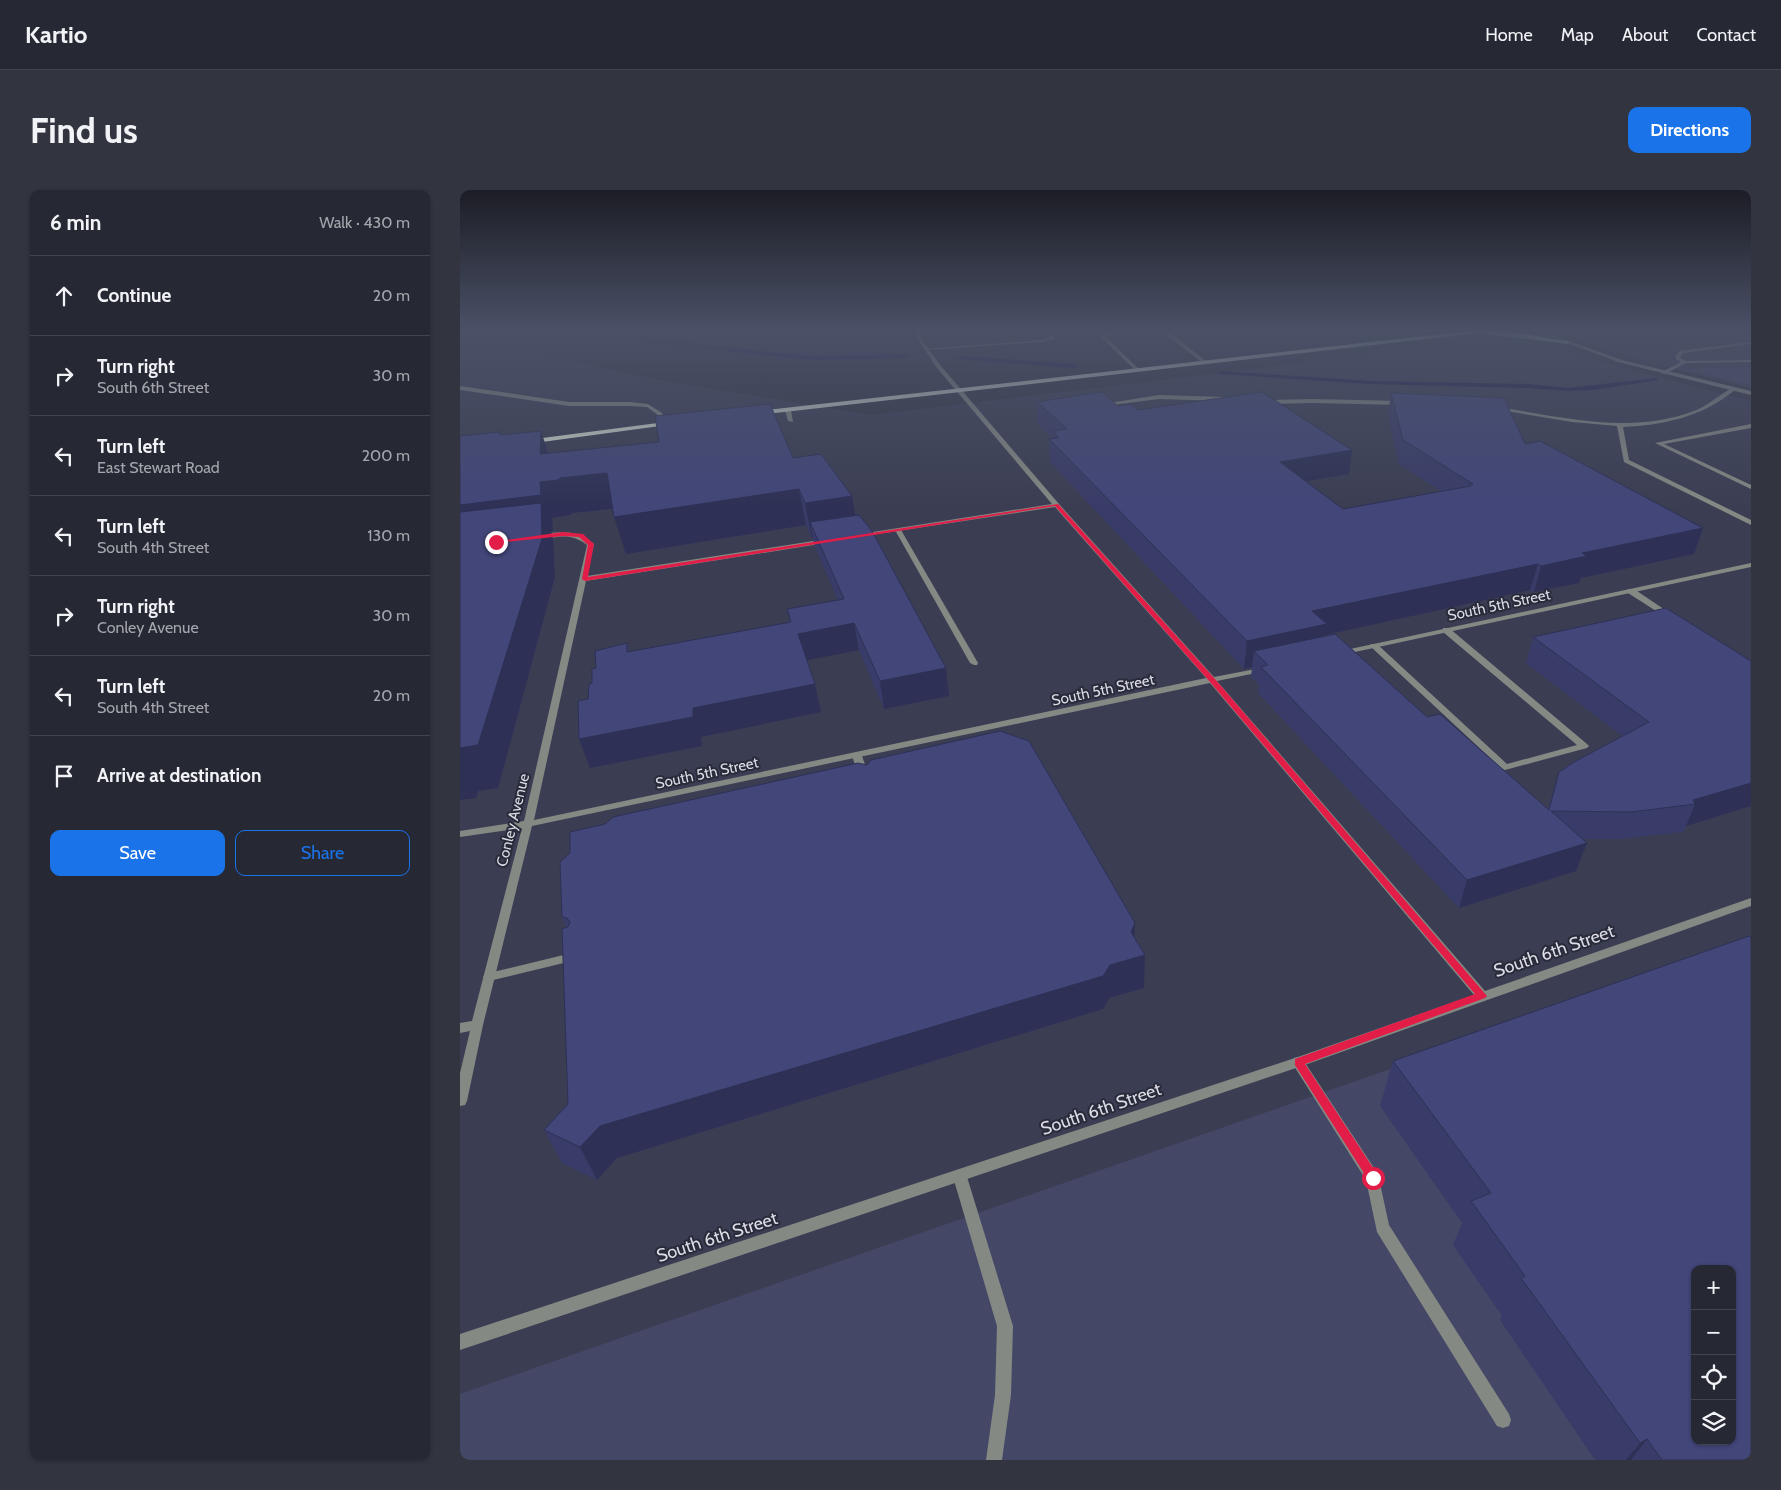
<!DOCTYPE html>
<html lang="en">
<head>
<meta charset="utf-8">
<style>
  body { margin:0; font-family:Cabin,sans-serif; background:#32343f; color:#f1f3f6 }
  .controls { position:absolute; right:15px; bottom:15px; display:grid; overflow:hidden; border-radius:10px; box-shadow:0 1px 4px #0004 }
  .controls button { width:45px; height:45px; display:grid; place-items:center; padding:0; border:0; border-bottom:1px solid #42444e; background:#262833; color:#f1f3f6; font:25px sans-serif }
  .stop { position:absolute; width:15px; height:15px; margin:-11px; border:4px solid #e11d48; border-radius:50%; background:#fff }
  .stop.end { background:#e11d48; border-color:#fff; box-shadow:0 1px 5px #0008 }
  .list { margin:0; padding:0; list-style:none }
  h2 { display:flex; justify-content:space-between; align-items:center; height:65px; margin:0; padding:0 20px; font-size:21px }
  h2 small { font-size:16px; font-weight:400; color:#a4a6ac }
  .list li { display:grid; grid-template-columns:32px 1fr auto; gap:15px; align-items:center; box-sizing:border-box; height:80px; padding:0 20px; border-top:1px solid #42444e }
  .list b { display:block; font-size:19px; white-space:nowrap }
  .list p { margin:0; font-size:16px; white-space:nowrap; color:#a4a6ac }
  .list em { font-size:16px; font-style:normal; color:#a4a6ac }
  .actions { display:flex; gap:10px; padding:15px 20px }
  .actions a { flex:1; padding:11px 0; border:1px solid #1a73e8; border-radius:10px; text-align:center; font-size:18px; color:#1a73e8 }
  .actions .main { background:#1a73e8; color:#fff }
  .icon { flex:none; width:28px; height:28px; fill:none; stroke:currentColor; stroke-width:2; stroke-linecap:round; stroke-linejoin:round }
  .map { position:relative; flex:none; width:1291px; height:1270px; overflow:hidden; border-radius:10px }
  header { display:flex; align-items:center; gap:30px; box-sizing:border-box; height:70px; padding:0 25px; background:#262833; border-bottom:1px solid #42444e }
  header strong { font-size:24px }
  nav { display:flex; gap:28px; margin-inline-start:auto; font-size:18px }
  .intro { display:flex; align-items:center; justify-content:space-between; box-sizing:border-box; height:120px; padding:0 30px }
  h1 { margin:0; font-size:35px }
  .button { padding:12px 22px; border-radius:10px; background:#1a73e8; color:#fff; font-size:18px; font-weight:700 }
  main { display:flex; gap:30px; padding:0 30px }
  aside { flex:1; background:#262833; border-radius:10px; box-shadow:0 1px 4px #0004 }
  .map>svg:first-child { display:block }
</style>
</head>
<body>
<header>
<strong>Kartio</strong>
<nav><a>Home</a><a>Map</a><a>About</a><a>Contact</a></nav>
</header>
<div class="intro"><h1>Find us</h1><a class="button">Directions</a></div>
<main>
<aside>
<h2>6 min<small>Walk · 430 m</small></h2>
<ul class="list">
<li><svg class="icon" aria-label="ahead" viewBox="0 0 24 24"><path d="M12 20V5M6 11l6-6 6 6"/></svg><div><b>Continue</b></div><em>20 m</em></li>
<li><svg class="icon" aria-label="right" viewBox="0 0 24 24"><path d="M7 20v-9h11M14 6l5 5-5 5"/></svg><div><b>Turn right</b><p>South 6th Street</p></div><em>30 m</em></li>
<li><svg class="icon" aria-label="left" viewBox="0 0 24 24"><path d="M17 20v-9H6M10 6l-5 5 5 5"/></svg><div><b>Turn left</b><p>East Stewart Road</p></div><em>200 m</em></li>
<li><svg class="icon" aria-label="left" viewBox="0 0 24 24"><path d="M17 20v-9H6M10 6l-5 5 5 5"/></svg><div><b>Turn left</b><p>South 4th Street</p></div><em>130 m</em></li>
<li><svg class="icon" aria-label="right" viewBox="0 0 24 24"><path d="M7 20v-9h11M14 6l5 5-5 5"/></svg><div><b>Turn right</b><p>Conley Avenue</p></div><em>30 m</em></li>
<li><svg class="icon" aria-label="left" viewBox="0 0 24 24"><path d="M17 20v-9H6M10 6l-5 5 5 5"/></svg><div><b>Turn left</b><p>South 4th Street</p></div><em>20 m</em></li>
<li><svg class="icon" aria-label="arrive" viewBox="0 0 24 24"><path d="M6 21V4h12l-3 4 3 4H6"/></svg><div><b>Arrive at destination</b></div></li>
</ul>
<div class="actions"><a class="main">Save</a><a>Share</a></div>
</aside>
<div class="map">
<svg width="1291" height="1270" viewBox="0 0 1291 1270">
  <rect width="100%" height="100%" fill="#333544"/>
  <!-- built -->
  <g fill="#3b3e53" fill-rule="evenodd">
    <path d="M 0,140 L 27,140 L 87,166 L 199,190 L 411,225 L 1041,149 L 1063,150 L 1086,155 L 1144,173 L 1291,211 L 1291,1270 L 0,1270 ZM 1235,1079 L 1272,1079 L 1272,1251 L 1235,1251 Z"/>
    <path d="M 1093,140 L 1291,140 L 1291,198 L 1171,168 Z"/>
  </g>
  <!-- green -->
  <g fill="#444766" fill-rule="evenodd">
    <path d="M 1240,178 L 1291,179 L 1291,195 L 1225,180 Z"/>
    <path d="M 1291,753 L 1291,1270 L 0,1270 L 0,1204 ZM 1235,1079 L 1272,1079 L 1272,1251 L 1235,1251 Z"/>
  </g>
  <g fill="none" stroke-linecap="round" stroke-linejoin="round">
    <!-- stream -->
    <g fill="#1d1d4c" fill-rule="evenodd">
      <path d="M 140,140 L 149,140 L 193,149 L 328,164 L 356,166 L 448,164 L 451,166 L 448,168 L 356,170 L 328,168 L 193,153 Z"/>
      <path d="M 500,166 L 614,174 L 617,176 L 614,178 L 498,169 Z"/>
      <path d="M 760,181 L 910,191 L 1068,194 L 1108,198 L 1196,188 L 1199,190 L 1133,200 L 1108,201 L 1068,198 L 910,194 L 758,184 Z"/>
    </g>
    <!-- lane -->
    <g fill="#848a83" fill-rule="evenodd">
      <path d="M 307,140 L 426,140 L 387,143 L 309,141 Z"/>
      <path d="M 585,140 L 589,140 L 595,149 L 581,152 L 466,160 L 464,159 L 581,150 L 590,147 Z"/>
      <path d="M 676,140 L 653,143 L 646,147 L 679,179 L 677,182 L 641,147 L 652,141 Z"/>
      <path d="M 693,140 L 709,142 L 747,172 L 743,173 L 705,144 Z"/>
      <path d="M 1291,152 L 1291,154 L 1223,163 L 1220,168 L 1226,171 L 1291,170 L 1291,172 L 1226,173 L 1205,184 L 1200,183 L 1221,172 L 1216,169 L 1216,166 L 1219,161 Z"/>
      <path d="M 1270,199 L 1275,200 C 1242,227 1204,235 1163,237 L 1169,270 L 1291,330 L 1291,335 L 1164,272 L 1157,236 L 1112,232 L 1034,219 L 1037,217 C 1102,227 1171,245 1234,221 C 1247,216 1258,206 1270,199 Z"/>
      <path d="M 699,205 L 765,207 L 768,209 L 765,211 L 699,209 L 652,215 L 649,213 Z"/>
      <path d="M 852,209 L 943,211 L 946,213 L 943,215 L 852,213 L 805,214 L 802,212 L 805,210 Z"/>
      <path d="M 328,218 L 331,220 L 333,232 L 328,231 L 325,220 Z"/>
      <path d="M 1291,234 L 1291,238 L 1204,254 L 1291,295 L 1291,299 L 1195,253 Z"/>
      <path d="M 436,339 L 441,340 L 518,473 L 517,475 L 514,475 L 510,473 L 435,340 Z"/>
      <path d="M 1168,399 L 1174,399 L 1214,426 L 1213,428 L 1207,428 L 1168,403 Z"/>
      <path d="M 983,438 L 989,438 L 1127,554 L 1129,556 L 1127,558 L 1045,580 L 1042,579 L 910,456 L 911,454 L 917,454 L 1047,574 L 1117,555 L 983,442 Z"/>
      <path d="M 397,563 L 402,566 L 409,586 L 407,588 L 404,589 L 399,586 L 392,566 Z"/>
      <path d="M 116,762 L 120,763 L 122,766 L 120,769 L 29,791 L 25,790 L 23,787 L 25,784 L 29,783 Z"/>
      <path d="M 838,867 L 842,868 L 918,984 L 929,1035 L 1049,1224 L 1051,1230 L 1049,1236 L 1043,1238 L 1037,1236 L 917,1042 L 906,990 L 834,876 L 832,872 L 834,868 Z"/>
      <path d="M 500,981 L 505,983 L 507,987 L 553,1136 L 551,1205 L 542,1270 L 526,1270 L 535,1205 L 537,1136 L 493,987 L 495,983 Z"/>
    </g>
    <!-- street -->
    <g fill="#848a83" fill-rule="evenodd">
      <path d="M 455,140 L 459,140 L 464,153 L 481,176 L 599,314 L 754,487 L 806,477 L 806,481 L 757,491 L 1025,801 L 1291,708 L 1291,716 L 842,876 L 0,1160 L 0,1144 L 835,868 L 1014,805 L 750,493 L 72,636 L 23,835 L 7,911 L 5,915 L 0,916 L 0,883 L 10,841 L 0,843 L 0,833 L 12,831 L 62,638 L 0,647 L 0,641 L 64,631 L 127,355 C 105,337 87,354 75,347 L 76,346 C 97,341 116,339 133,353 L 134,354 L 127,386 L 366,349 L 369,351 L 366,353 L 126,391 L 74,630 L 746,488 L 595,317 L 398,347 L 398,345 L 400,344 L 592,314 L 477,178 L 460,153 Z"/>
      <path d="M 1073,140 L 1078,140 L 1162,170 L 1291,201 L 1291,205 L 1158,172 Z"/>
      <path d="M 0,196 L 109,212 L 170,212 L 188,214 L 202,223 L 207,234 L 202,235 L 198,225 L 187,217 L 170,216 L 109,216 L 0,200 Z"/>
      <path d="M 1291,373 L 1291,377 L 881,465 L 877,463 L 881,461 Z"/>
    </g>
    <!-- primary -->
    <g fill="#d1ddcf" fill-rule="evenodd">
      <path d="M 1017,140 L 1060,143 L 1111,152 L 1108,154 L 1019,143 L 298,225 L 295,223 L 298,221 Z"/>
      <path d="M 213,231 L 215,232 L 215,234 L 67,254 L 63,252 L 67,250 Z"/>
    </g>
  </g>
  <!-- wall -->
  <g fill="#393c68">
    <path d="M 931,203 L 1065,254 L 1243,338 L 1234,364 L 1121,388 L 1119,393 L 1074,402 L 1070,400 L 865,445 L 865,446 L 967,527 L 1088,619 L 1099,582 L 1162,546 L 1066,473 L 1073,447 L 1291,471 L 1291,616 L 1226,636 L 1223,642 L 1160,649 L 1123,649 L 1127,653 L 1116,681 L 999,718 L 798,503 L 799,495 L 791,487 L 792,477 L 784,479 L 590,272 L 589,249 L 593,248 L 578,234 L 577,212 L 658,216 L 892,260 L 889,284 L 846,291 L 883,319 L 981,301 L 939,274 L 928,225 Z"/>
    <path d="M 40,245 L 89,263 L 333,268 L 392,306 L 395,325 L 489,506 L 424,519 L 399,460 L 347,470 L 361,522 L 241,547 L 242,556 L 130,578 L 128,509 L 136,478 L 167,453 L 170,462 L 330,432 L 327,419 L 378,410 L 355,357 L 353,349 L 352,349 L 346,335 L 166,364 L 153,319 L 112,323 L 110,325 L 92,328 L 93,341 L 91,342 L 93,349 L 95,387 L 38,598 L 18,601 L 16,608 Z"/>
    <path d="M 102,727 L 675,749 L 684,798 L 649,808 L 643,819 L 157,968 L 137,990 L 102,973 L 84,940 L 108,914 L 106,737 Z"/>
    <path d="M 933,871 L 1291,1270 L 1135,1270 L 1040,1130 L 1042,1126 L 993,1055 L 1002,1033 L 920,916 Z"/>
  </g>
  <!-- shaded-wall -->
  <g fill="#2e3155">
    <path d="M 81,241 L 92,274 L 100,288 L 147,283 L 158,318 L 112,323 L 110,325 L 92,328 L 93,341 L 91,342 L 93,349 L 95,387 L 38,598 L 18,601 L 16,608 L 0,610 L 0,315 L 80,264 Z"/>
    <path d="M 892,260 L 889,284 L 817,296 L 820,272 Z"/>
    <path d="M 339,299 L 346,335 L 166,364 L 154,327 Z"/>
    <path d="M 392,306 L 398,342 L 350,332 L 353,349 L 352,349 L 345,313 Z"/>
    <path d="M 1243,338 L 1234,364 L 1121,388 L 1119,393 L 1074,402 L 1081,376 L 1122,363 Z"/>
    <path d="M 1078,374 L 1070,400 L 865,445 L 863,462 L 794,461 L 792,477 L 784,479 L 787,451 L 852,421 Z"/>
    <path d="M 394,433 L 399,460 L 344,471 L 338,444 Z"/>
    <path d="M 486,478 L 489,506 L 424,519 L 420,491 Z"/>
    <path d="M 355,494 L 361,522 L 241,547 L 242,556 L 130,578 L 119,549 L 233,518 Z"/>
    <path d="M 1291,593 L 1291,616 L 1226,636 L 1235,614 L 1233,610 Z"/>
    <path d="M 1127,653 L 1116,681 L 999,718 L 1007,690 Z"/>
    <path d="M 675,733 L 674,766 L 685,765 L 684,798 L 649,808 L 643,819 L 157,968 L 137,990 L 120,957 L 140,936 L 671,742 Z"/>
    <path d="M 1187,1249 L 1171,1270 L 1166,1270 L 1180,1253 Z"/>
  </g>
  <!-- building -->
  <g fill="#424679" stroke="#2e3155" fill-rule="evenodd">
    <path d="M 642,202 L 658,216 L 671,214 L 678,220 L 802,202 L 892,260 L 820,272 L 883,319 L 1011,296 L 1009,294 L 1013,294 L 943,250 L 931,203 L 1044,208 L 1065,254 L 1080,251 L 1243,338 L 1122,363 L 1127,366 L 1081,376 L 1078,374 L 852,421 L 867,434 L 787,451 L 589,249 L 599,248 L 593,241 L 607,239 L 577,212 Z"/>
    <path d="M 310,214 L 333,268 L 361,264 L 392,306 L 345,313 L 339,299 L 154,327 L 147,283 L 100,288 L 98,290 L 80,292 L 81,305 L 0,315 L 0,246 L 39,242 L 40,245 L 81,241 L 80,264 L 199,252 L 195,226 Z"/>
    <path d="M 81,313 L 82,349 L 18,555 L 0,558 L 0,322 Z"/>
    <path d="M 399,325 L 412,341 L 486,478 L 420,491 L 394,433 L 338,444 L 355,494 L 233,518 L 233,527 L 119,549 L 118,511 L 128,509 L 129,494 L 132,493 L 132,479 L 136,478 L 135,461 L 167,453 L 167,462 L 331,432 L 327,419 L 384,409 L 350,332 Z"/>
    <path d="M 1206,418 L 1291,471 L 1291,593 L 1233,610 L 1235,614 L 1171,622 L 1091,621 L 1127,653 L 1007,690 L 801,477 L 808,475 L 794,461 L 875,444 L 967,527 L 980,524 L 1089,620 L 1099,582 L 1114,572 L 1189,532 L 1073,447 Z"/>
    <path d="M 540,541 L 569,551 L 675,733 L 671,742 L 685,765 L 650,775 L 643,786 L 140,936 L 120,957 L 84,940 L 108,914 L 102,739 L 108,737 L 110,732 L 107,728 L 102,727 L 100,672 L 110,663 L 110,642 L 145,634 L 153,627 L 398,573 L 407,575 L 411,570 Z"/>
    <path d="M 1289,746 L 1291,747 L 1291,1270 L 1202,1270 L 1187,1249 L 1180,1253 L 1061,1088 L 1065,1086 L 1011,1011 L 1031,1003 L 933,871 ZM 1235,1079 L 1272,1079 L 1272,1251 L 1235,1251 Z"/>
  </g>
  <!-- sky -->
  <linearGradient id="sky" x2="0" y2="1"><stop stop-color="#1c1d25"/><stop offset="0.44" stop-color="#4a5167"/><stop offset="1" stop-color="#4a5167" stop-opacity="0"/></linearGradient>
  <rect width="1291" height="318" fill="url(#sky)"/>
  <!-- route -->
  <path fill="#e11d48" d="M 598,314 L 755,489 L 1027,806 L 1025,808 L 845,874 L 917,984 L 919,988 L 917,991 L 909,991 L 835,875 L 835,869 L 1015,804 L 750,492 L 595,316 L 125,391 L 122,389 L 128,355 L 119,347 L 103,346 L 36,353 L 33,352 L 103,342 L 123,344 L 134,354 L 128,387 Z"/>
  <g text-anchor="middle" dominant-baseline="central" stroke-width="4" stroke-linejoin="round" paint-order="stroke">
    <!-- street labels -->
    <g font-size="15" fill="#dbdce6" stroke="#292b3a">
      <text transform="translate(1039 415) rotate(-12)">South 5th Street</text>
      <text transform="translate(643 500) rotate(-12)">South 5th Street</text>
      <text transform="translate(247 583) rotate(-12)">South 5th Street</text>
      <text transform="translate(53 630) rotate(-76)">Conley Avenue</text>
    </g>
    <!-- near-street labels -->
    <g font-size="18" fill="#dbdce6" stroke="#292b3a">
      <text transform="translate(1094 761) rotate(-19)">South 6th Street</text>
      <text transform="translate(641 919) rotate(-19)">South 6th Street</text>
      <text transform="translate(257 1047) rotate(-18)">South 6th Street</text>
    </g>
  </g>
</svg>
<div class="controls">
<button>+</button>
<button>−</button>
<button><svg class="icon" aria-label="locate" viewBox="0 0 24 24"><circle cx="12" cy="12" r="6"/><path d="M12 2v4M12 18v4M2 12h4M18 12h4"/></svg></button>
<button><svg class="icon" aria-label="layers" viewBox="0 0 24 24"><path d="M12 4l9 5-9 5-9-5zM3 14l9 5 9-5"/></svg></button>
</div>
<div class="stop" style="left:913px;top:988px"></div>
<div class="stop end" style="left:36px;top:352px"></div>
</div>
</main>
</body>
</html>
